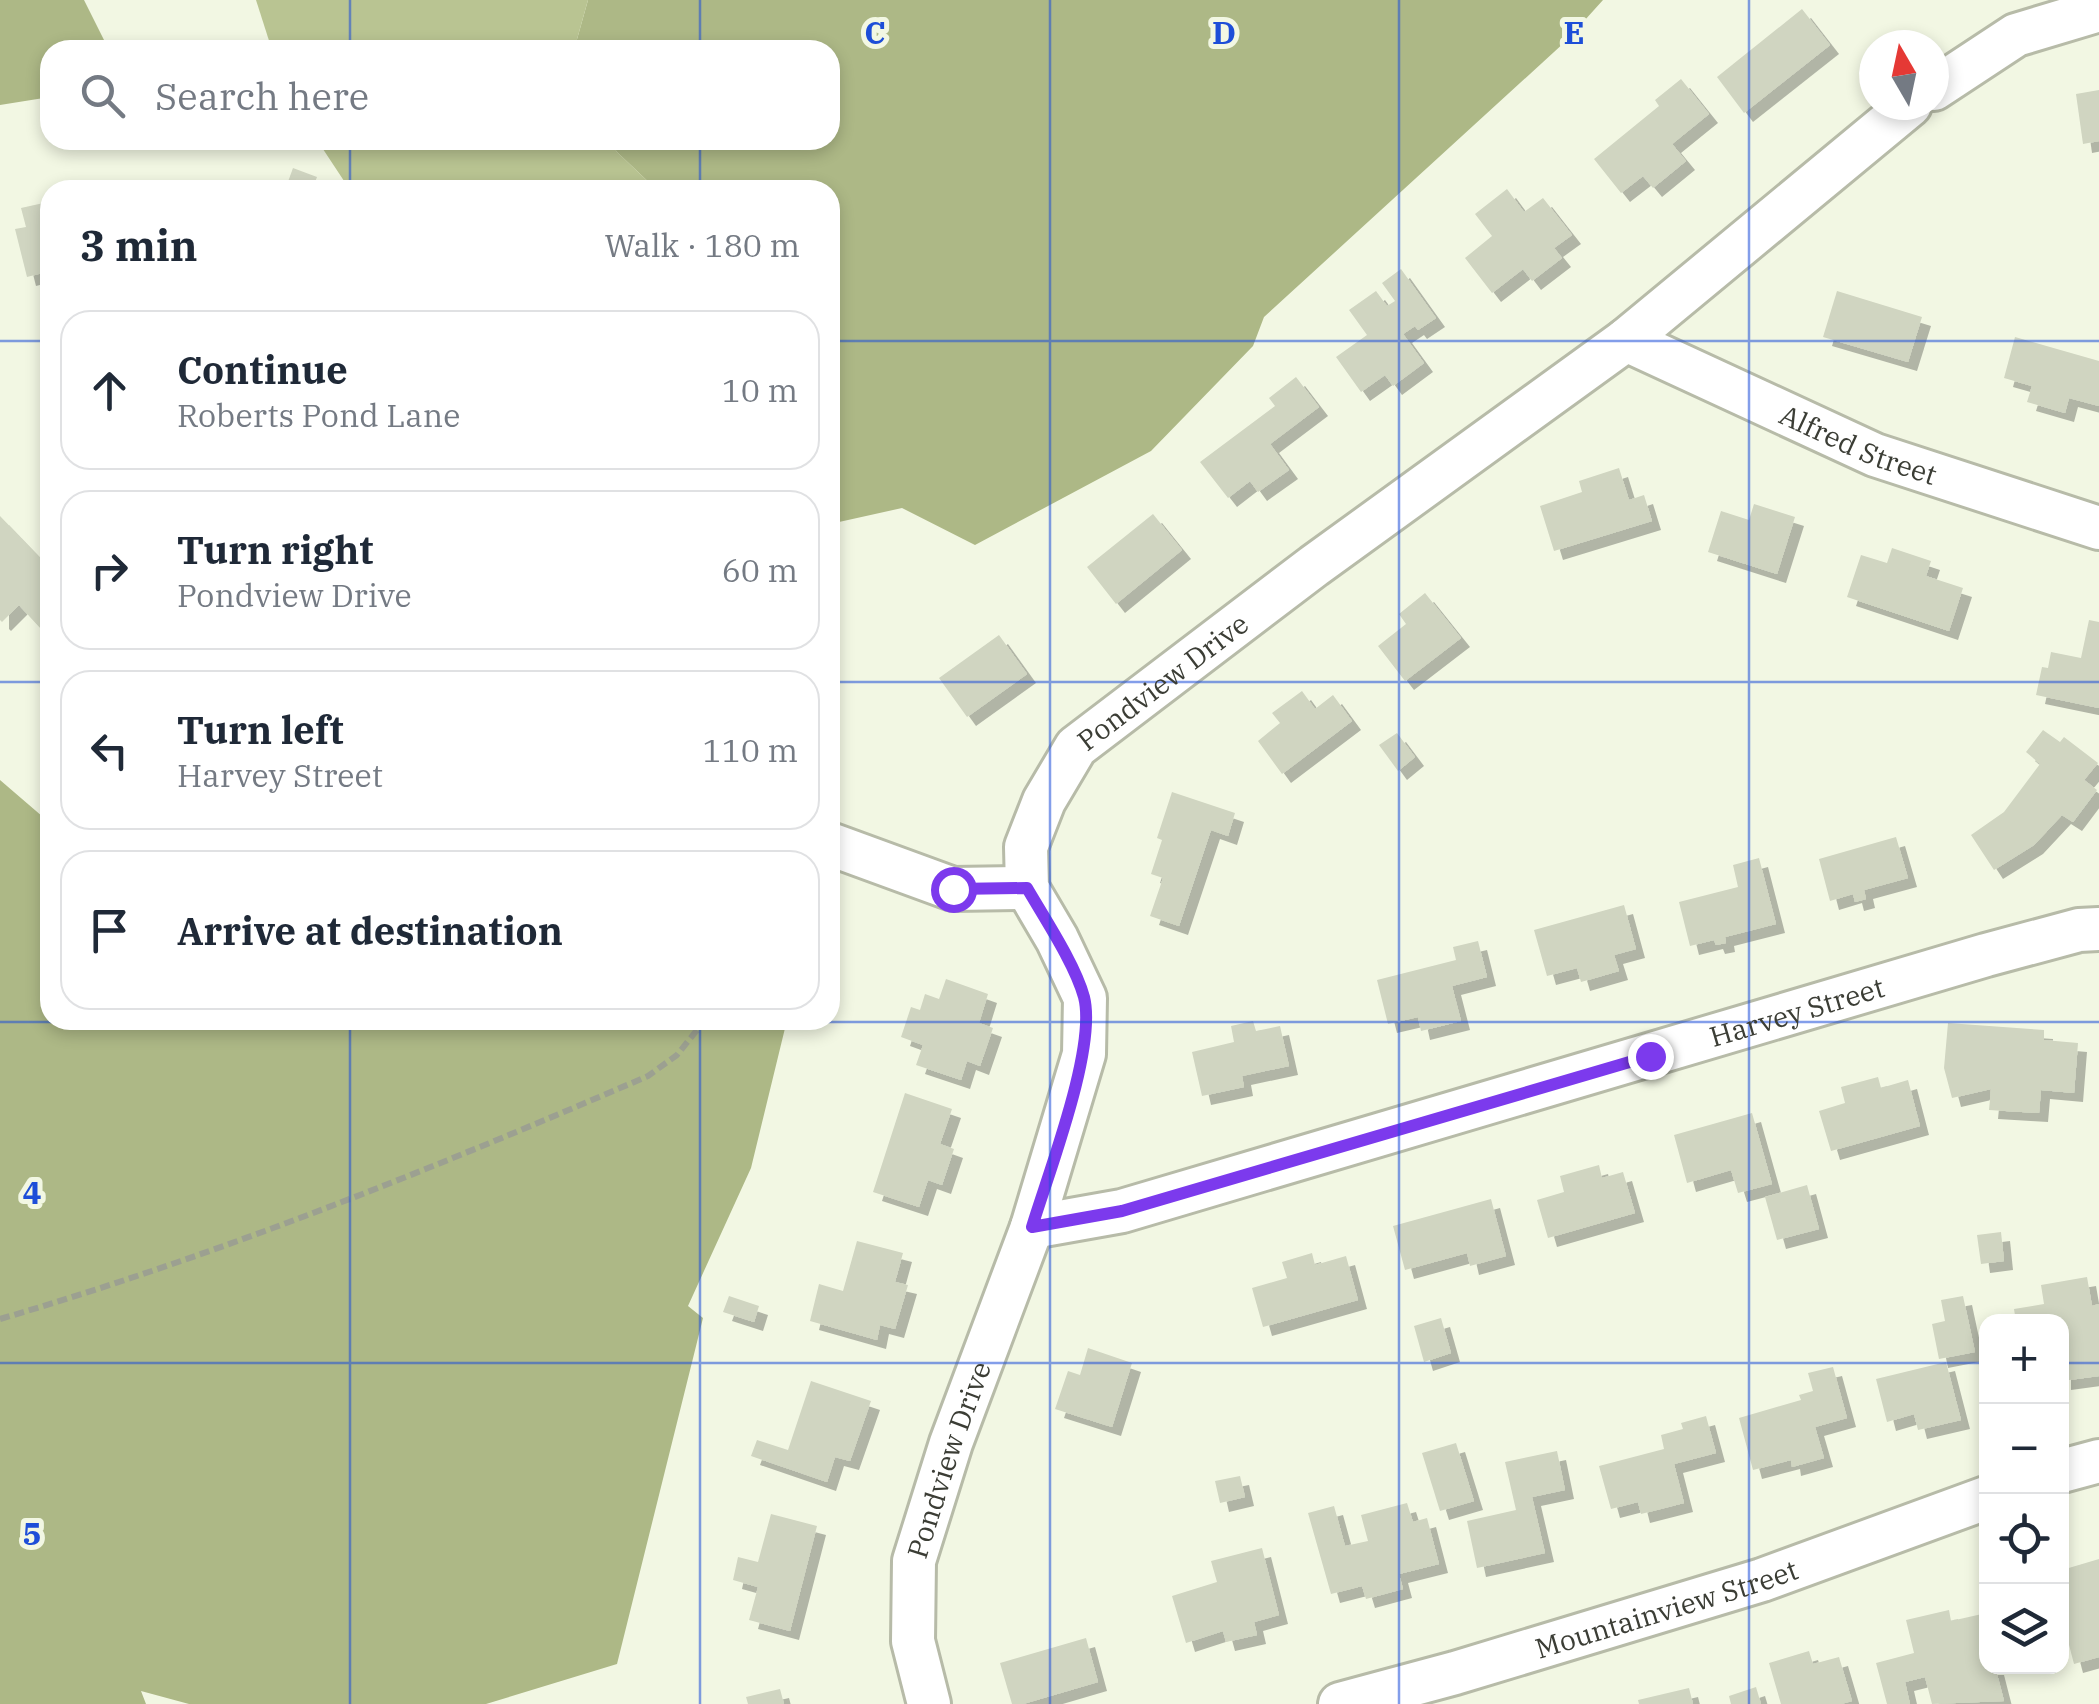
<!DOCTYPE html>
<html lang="en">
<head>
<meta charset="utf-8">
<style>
  body { margin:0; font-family:"IBM Plex Serif",serif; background:#f2f2f3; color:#1f2937 }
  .controls { position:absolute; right:30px; bottom:30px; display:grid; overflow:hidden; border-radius:20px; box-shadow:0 5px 15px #0003 }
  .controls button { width:90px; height:90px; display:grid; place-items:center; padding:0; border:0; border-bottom:2px solid #e0e1e3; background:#fff; color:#1f2937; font:50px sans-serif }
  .compass { position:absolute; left:1859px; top:30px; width:90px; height:90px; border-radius:50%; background:#fff; box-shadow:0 5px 15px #0003; rotate:351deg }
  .stop { position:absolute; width:30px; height:30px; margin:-22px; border:8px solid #7c3aed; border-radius:50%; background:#fff }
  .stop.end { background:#7c3aed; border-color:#fff; box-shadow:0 2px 10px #0008 }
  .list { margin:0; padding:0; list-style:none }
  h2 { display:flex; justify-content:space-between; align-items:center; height:130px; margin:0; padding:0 40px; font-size:42px }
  h2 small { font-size:32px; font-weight:400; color:#747a83 }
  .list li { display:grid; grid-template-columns:65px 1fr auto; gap:30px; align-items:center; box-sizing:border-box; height:160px; margin:0 20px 20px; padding:0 20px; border:2px solid #e0e1e3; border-radius:30px }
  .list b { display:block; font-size:38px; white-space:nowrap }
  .list p { margin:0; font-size:32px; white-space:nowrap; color:#747a83 }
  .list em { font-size:32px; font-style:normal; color:#747a83 }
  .icon { flex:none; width:55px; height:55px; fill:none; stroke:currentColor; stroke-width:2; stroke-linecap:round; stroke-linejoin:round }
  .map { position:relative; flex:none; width:2099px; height:1704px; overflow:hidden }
  .search { position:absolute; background:#fff; box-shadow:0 5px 15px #0003; left:40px; top:40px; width:800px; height:110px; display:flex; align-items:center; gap:25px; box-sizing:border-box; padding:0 35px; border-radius:30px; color:#747a83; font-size:38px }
  .panel { position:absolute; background:#fff; box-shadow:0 5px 15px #0003; left:40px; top:180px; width:800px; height:850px; border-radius:30px }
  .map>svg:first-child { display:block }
</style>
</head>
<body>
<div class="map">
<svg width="2099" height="1704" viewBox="0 0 2099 1704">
  <defs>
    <filter id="shadow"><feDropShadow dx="9" dy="9" stdDeviation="0" flood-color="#0004"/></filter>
  </defs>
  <rect width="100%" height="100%" fill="#f2f7e3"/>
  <!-- forest -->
  <g fill="#adb886">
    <path d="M 0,0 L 84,0 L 109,50 L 50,50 L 50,97 L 0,105 Z"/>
    <path d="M 588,0 L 1603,0 L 1566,41 L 1264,317 L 1253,346 L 1151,451 L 975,545 L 902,508 L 830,524 L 830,190 L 657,190 L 617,152 L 609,140 L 830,140 L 830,50 L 574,50 Z"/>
    <path d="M 0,780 L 50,823 L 50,1020 L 787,1020 L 751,1168 L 688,1306 L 703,1318 L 617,1664 L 486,1704 L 189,1704 L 141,1691 L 146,1704 L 0,1704 Z"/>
  </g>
  <!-- water -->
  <g fill="#b9c492">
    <path d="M 256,0 L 588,0 L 574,50 L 272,50 Z"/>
    <path d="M 317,140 L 609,140 L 617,152 L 657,190 L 350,190 Z"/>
  </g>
  <!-- building -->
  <g fill="#d0d5c1" filter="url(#shadow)">
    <path d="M 1802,9 L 1830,45 L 1744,113 L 1717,77 Z"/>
    <path d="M 1681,79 L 1709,114 L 1672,144 L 1686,161 L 1653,188 L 1643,176 L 1621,193 L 1594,159 L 1659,106 L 1655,100 Z"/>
    <path d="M 2099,90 L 2099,141 L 2083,144 L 2076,94 Z"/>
    <path d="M 293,168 L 317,177 L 312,190 L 285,190 Z"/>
    <path d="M 1507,189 L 1524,212 L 1543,198 L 1572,235 L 1554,248 L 1562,258 L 1532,281 L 1523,269 L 1492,293 L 1465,258 L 1492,236 L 1475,214 Z"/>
    <path d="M 48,202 L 50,271 L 27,277 L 15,229 L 26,227 L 21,208 Z"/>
    <path d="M 1401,269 L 1436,318 L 1418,330 L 1415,326 L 1403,334 L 1424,363 L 1393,386 L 1385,375 L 1361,392 L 1336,357 L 1367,335 L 1349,310 L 1376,291 L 1387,306 L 1395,301 L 1382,283 Z"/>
    <path d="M 1837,291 L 1922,317 L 1908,362 L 1823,337 Z"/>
    <path d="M 2015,337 L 2099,361 L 2099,406 L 2069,398 L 2065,413 L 2027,402 L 2032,386 L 2004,378 Z"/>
    <path d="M 1296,377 L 1319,407 L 1270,444 L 1289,470 L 1258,492 L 1250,481 L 1228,498 L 1200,462 L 1275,406 L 1269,398 Z"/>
    <path d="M 1619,468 L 1629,500 L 1644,495 L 1652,521 L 1554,551 L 1540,506 L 1582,492 L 1579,481 Z"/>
    <path d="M 1754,504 L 1795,517 L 1777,574 L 1708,552 L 1721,511 L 1749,520 Z"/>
    <path d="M 1153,514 L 1182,550 L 1116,604 L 1087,567 Z"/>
    <path d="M 0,516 L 50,568 L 50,621 L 41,629 L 19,605 L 2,622 L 0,620 Z"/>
    <path d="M 1892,548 L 1931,561 L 1926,576 L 1963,588 L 1949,631 L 1847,597 L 1861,555 L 1887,563 Z"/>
    <path d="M 1425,593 L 1461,638 L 1405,681 L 1378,646 L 1406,624 L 1399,614 Z"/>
    <path d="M 2089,620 L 2099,622 L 2099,708 L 2036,695 L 2042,667 L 2048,668 L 2051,652 L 2081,658 Z"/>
    <path d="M 999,635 L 1027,674 L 967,717 L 939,678 Z"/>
    <path d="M 1302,691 L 1315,709 L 1333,695 L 1352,721 L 1282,774 L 1258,741 L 1280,723 L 1272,713 Z"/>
    <path d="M 2043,730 L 2060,742 L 2064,737 L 2098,763 L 2084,780 L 2097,790 L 2073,822 L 2062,815 L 2034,845 L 1994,870 L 1971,835 L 2004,812 L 2040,764 L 2026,752 Z"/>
    <path d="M 1397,733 L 1415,757 L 1398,771 L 1379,745 Z"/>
    <path d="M 1172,792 L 1235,813 L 1228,836 L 1211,830 L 1179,926 L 1150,916 L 1163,878 L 1151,874 L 1162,840 L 1157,838 Z"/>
    <path d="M 1896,837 L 1908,878 L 1864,890 L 1866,899 L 1855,902 L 1853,894 L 1830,901 L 1819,859 Z"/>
    <path d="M 1759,858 L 1776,924 L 1725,937 L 1726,943 L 1716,945 L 1714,940 L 1690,946 L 1679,902 L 1738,887 L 1733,865 Z"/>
    <path d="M 1624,905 L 1636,949 L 1614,955 L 1619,971 L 1581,982 L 1577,968 L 1547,976 L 1534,930 Z"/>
    <path d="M 1478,941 L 1487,977 L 1452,986 L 1461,1021 L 1421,1031 L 1418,1017 L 1388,1024 L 1377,980 L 1456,960 L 1453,947 Z"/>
    <path d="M 946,979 L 988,994 L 979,1023 L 993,1028 L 980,1066 L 967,1061 L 961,1080 L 916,1065 L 923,1045 L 901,1037 L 911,1007 L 920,1010 L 925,994 L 939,999 Z"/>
    <path d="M 1253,1021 L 1256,1031 L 1280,1026 L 1289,1066 L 1242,1076 L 1244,1087 L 1202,1096 L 1192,1052 L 1234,1042 L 1231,1026 Z"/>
    <path d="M 1948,1023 L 2044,1030 L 2044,1040 L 2078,1043 L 2074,1093 L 2041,1090 L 2039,1113 L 1989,1110 L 1991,1089 L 1952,1098 L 1944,1068 Z"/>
    <path d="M 1878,1077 L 1881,1088 L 1908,1080 L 1920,1126 L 1831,1151 L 1819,1111 L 1845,1103 L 1841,1087 Z"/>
    <path d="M 905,1093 L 952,1109 L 940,1144 L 954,1149 L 942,1185 L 928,1180 L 919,1207 L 873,1192 Z"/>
    <path d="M 1752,1113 L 1772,1184 L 1738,1193 L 1731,1170 L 1687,1183 L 1674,1135 Z"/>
    <path d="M 1599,1165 L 1602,1178 L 1623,1172 L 1635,1213 L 1548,1238 L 1537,1200 L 1564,1192 L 1560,1176 Z"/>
    <path d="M 1807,1185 L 1819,1229 L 1777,1240 L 1765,1197 Z"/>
    <path d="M 1491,1199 L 1506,1256 L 1470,1266 L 1467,1253 L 1405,1270 L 1393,1226 Z"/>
    <path d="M 2001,1232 L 2004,1261 L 1981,1264 L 1977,1235 Z"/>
    <path d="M 857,1241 L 903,1253 L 895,1282 L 908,1285 L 895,1329 L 880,1325 L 877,1340 L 810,1321 L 819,1284 L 843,1291 Z"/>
    <path d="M 1312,1253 L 1315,1265 L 1346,1256 L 1358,1300 L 1263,1327 L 1252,1288 L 1287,1278 L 1282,1262 Z"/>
    <path d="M 2087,1277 L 2092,1306 L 2099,1304 L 2099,1376 L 2062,1381 L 2062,1322 L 2016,1322 L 2014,1309 L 2044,1304 L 2041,1285 Z"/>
    <path d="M 729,1296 L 759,1306 L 754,1322 L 723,1312 Z"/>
    <path d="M 1963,1296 L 1975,1352 L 1939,1359 L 1932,1324 L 1945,1321 L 1941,1300 Z"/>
    <path d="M 1441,1318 L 1451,1353 L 1424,1362 L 1414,1326 Z"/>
    <path d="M 1088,1348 L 1132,1363 L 1112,1427 L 1055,1409 L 1068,1371 L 1080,1375 Z"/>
    <path d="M 1946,1362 L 1961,1420 L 1918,1430 L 1914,1414 L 1887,1422 L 1876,1379 Z"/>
    <path d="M 1833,1367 L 1847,1418 L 1815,1427 L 1824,1458 L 1792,1467 L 1791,1460 L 1753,1470 L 1739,1418 L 1801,1400 L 1799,1395 L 1813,1391 L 1808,1373 Z"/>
    <path d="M 811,1381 L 871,1401 L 850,1461 L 835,1457 L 827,1482 L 751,1456 L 757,1440 L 788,1450 Z"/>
    <path d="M 1706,1416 L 1716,1453 L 1674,1464 L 1684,1503 L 1641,1514 L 1638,1502 L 1611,1509 L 1599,1466 L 1664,1449 L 1661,1435 L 1683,1429 L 1681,1423 Z"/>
    <path d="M 1456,1443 L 1474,1501 L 1440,1511 L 1422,1453 Z"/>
    <path d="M 1557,1451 L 1565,1490 L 1532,1497 L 1545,1553 L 1477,1568 L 1467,1521 L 1516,1510 L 1505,1462 Z"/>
    <path d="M 1240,1476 L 1245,1497 L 1220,1503 L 1215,1481 Z"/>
    <path d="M 1407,1503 L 1413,1522 L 1427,1518 L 1439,1564 L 1399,1574 L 1403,1589 L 1366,1599 L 1362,1586 L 1331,1594 L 1308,1513 L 1334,1506 L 1345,1546 L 1368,1541 L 1361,1515 Z"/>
    <path d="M 771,1514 L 817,1526 L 790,1631 L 749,1620 L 758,1587 L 733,1580 L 738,1557 L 758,1562 Z"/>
    <path d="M 1262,1548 L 1279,1615 L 1254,1622 L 1257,1635 L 1226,1642 L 1223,1631 L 1186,1643 L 1172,1596 L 1217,1582 L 1211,1561 Z"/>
    <path d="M 2099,1559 L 2099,1657 L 2074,1664 L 2062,1618 L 2062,1570 Z"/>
    <path d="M 1949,1610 L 1951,1621 L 1982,1614 L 1986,1633 L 1986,1666 L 1995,1666 L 2004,1701 L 1932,1704 L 1925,1677 L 1905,1682 L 1910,1704 L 1887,1704 L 1876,1663 L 1914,1653 L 1906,1620 Z"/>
    <path d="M 1086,1638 L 1098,1682 L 1023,1704 L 1012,1704 L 1000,1663 Z"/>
    <path d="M 1809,1651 L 1813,1664 L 1839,1657 L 1852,1701 L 1841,1704 L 1781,1704 L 1769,1663 Z"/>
    <path d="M 1756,1687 L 1761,1704 L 1731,1704 L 1729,1696 Z"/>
    <path d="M 1689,1688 L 1693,1704 L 1639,1704 L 1638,1700 Z"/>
    <path d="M 780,1689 L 784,1704 L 748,1704 L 746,1697 Z"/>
  </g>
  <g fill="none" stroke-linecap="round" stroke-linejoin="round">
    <defs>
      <g id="minor">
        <path d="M 1934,89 L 2016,35 L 2099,10"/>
        <path id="s1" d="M 1626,340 L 1875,455 L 2099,528"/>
        <path d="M 830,844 L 953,889 L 1027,888"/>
        <path id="s2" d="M 1032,1227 L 1122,1211 L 1986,955 L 2079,930 L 2099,929"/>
        <path d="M 2062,1471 L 2099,1461"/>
        <path id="s3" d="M 929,1704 L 913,1641 L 914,1561 L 951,1443 L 1032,1227 L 1084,1054 L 1085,998 L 1057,939 L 1027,888 L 1026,847 L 1044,801 L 1076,747 L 1314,566 L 1626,340 L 1910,105"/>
        <path id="s4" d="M 1340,1704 L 1455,1673 L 1762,1580 L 1986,1498"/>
      </g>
    </defs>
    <!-- minor casing -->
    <use href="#minor" stroke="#b7bba8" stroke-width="48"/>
    <!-- path -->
    <path stroke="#9ca091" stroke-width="6" stroke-dasharray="10 5" stroke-linecap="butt" d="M 0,1319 C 222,1254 437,1167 648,1076 L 677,1055 L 705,1020"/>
    <!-- minor -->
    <use href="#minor" stroke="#fff" stroke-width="42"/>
  </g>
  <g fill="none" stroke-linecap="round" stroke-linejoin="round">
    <!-- route -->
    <path stroke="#7c3aed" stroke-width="12" d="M 953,889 L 1027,888 C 1045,919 1075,964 1084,997 C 1097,1048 1048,1174 1032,1227 L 1122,1211 L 1650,1056"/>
  </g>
  <!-- grid -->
  <path fill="none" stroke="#1d4ed8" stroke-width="2.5" stroke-opacity="0.55" d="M 350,0 L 350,50M 700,0 L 700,50M 1050,0 L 1050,1704M 1399,0 L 1399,1704M 1749,0 L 1749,1704M 350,140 L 350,190M 700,140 L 700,190M 0,341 L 50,341M 830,341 L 2099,341M 0,682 L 50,682M 830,682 L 2099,682M 350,1020 L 350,1704M 700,1020 L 700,1704M 0,1022 L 2099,1022M 0,1363 L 1986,1363M 2062,1363 L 2099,1363"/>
  <g text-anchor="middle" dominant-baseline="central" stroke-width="10" stroke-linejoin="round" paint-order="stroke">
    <!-- street labels -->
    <g font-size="28" fill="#3b3d35" stroke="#f2f7e3">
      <text stroke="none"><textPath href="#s1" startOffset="255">Alfred Street</textPath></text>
      <text stroke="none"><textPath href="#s3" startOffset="1122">Pondview Drive</textPath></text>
      <text stroke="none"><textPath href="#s2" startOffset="795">Harvey Street</textPath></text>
      <text stroke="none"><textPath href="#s3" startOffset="252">Pondview Drive</textPath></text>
      <text stroke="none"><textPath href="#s4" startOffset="340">Mountainview Street</textPath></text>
    </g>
  </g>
  <g font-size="32" text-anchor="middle" font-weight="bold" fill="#1d4ed8" stroke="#f2f7e3" stroke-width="10" stroke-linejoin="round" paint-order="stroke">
    <text x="875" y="44">C</text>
    <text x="1224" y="44">D</text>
    <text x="1574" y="44">E</text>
    <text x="32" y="1204">4</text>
    <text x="32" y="1545">5</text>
  </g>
</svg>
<div class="controls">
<button>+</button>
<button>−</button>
<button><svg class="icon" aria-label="locate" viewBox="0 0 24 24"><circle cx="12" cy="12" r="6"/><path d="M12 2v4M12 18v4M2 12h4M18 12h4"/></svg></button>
<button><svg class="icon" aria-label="layers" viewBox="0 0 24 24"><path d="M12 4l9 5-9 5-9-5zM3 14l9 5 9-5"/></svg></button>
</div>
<svg class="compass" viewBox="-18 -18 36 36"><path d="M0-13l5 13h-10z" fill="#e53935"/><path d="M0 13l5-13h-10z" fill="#747a83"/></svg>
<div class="stop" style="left:953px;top:889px"></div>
<div class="stop end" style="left:1650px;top:1056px"></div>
<div class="search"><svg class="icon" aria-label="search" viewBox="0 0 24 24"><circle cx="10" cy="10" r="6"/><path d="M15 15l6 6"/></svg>Search here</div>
<section class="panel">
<h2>3 min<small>Walk · 180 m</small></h2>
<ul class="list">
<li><svg class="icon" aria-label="ahead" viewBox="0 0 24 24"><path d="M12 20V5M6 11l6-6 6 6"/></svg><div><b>Continue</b><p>Roberts Pond Lane</p></div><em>10 m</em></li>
<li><svg class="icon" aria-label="right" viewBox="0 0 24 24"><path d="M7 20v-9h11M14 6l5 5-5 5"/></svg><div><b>Turn right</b><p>Pondview Drive</p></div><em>60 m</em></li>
<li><svg class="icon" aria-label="left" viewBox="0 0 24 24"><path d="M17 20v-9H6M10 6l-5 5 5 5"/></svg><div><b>Turn left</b><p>Harvey Street</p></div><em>110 m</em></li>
<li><svg class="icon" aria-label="arrive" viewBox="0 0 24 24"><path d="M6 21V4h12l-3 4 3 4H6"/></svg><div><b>Arrive at destination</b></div></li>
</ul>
</section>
</div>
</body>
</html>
